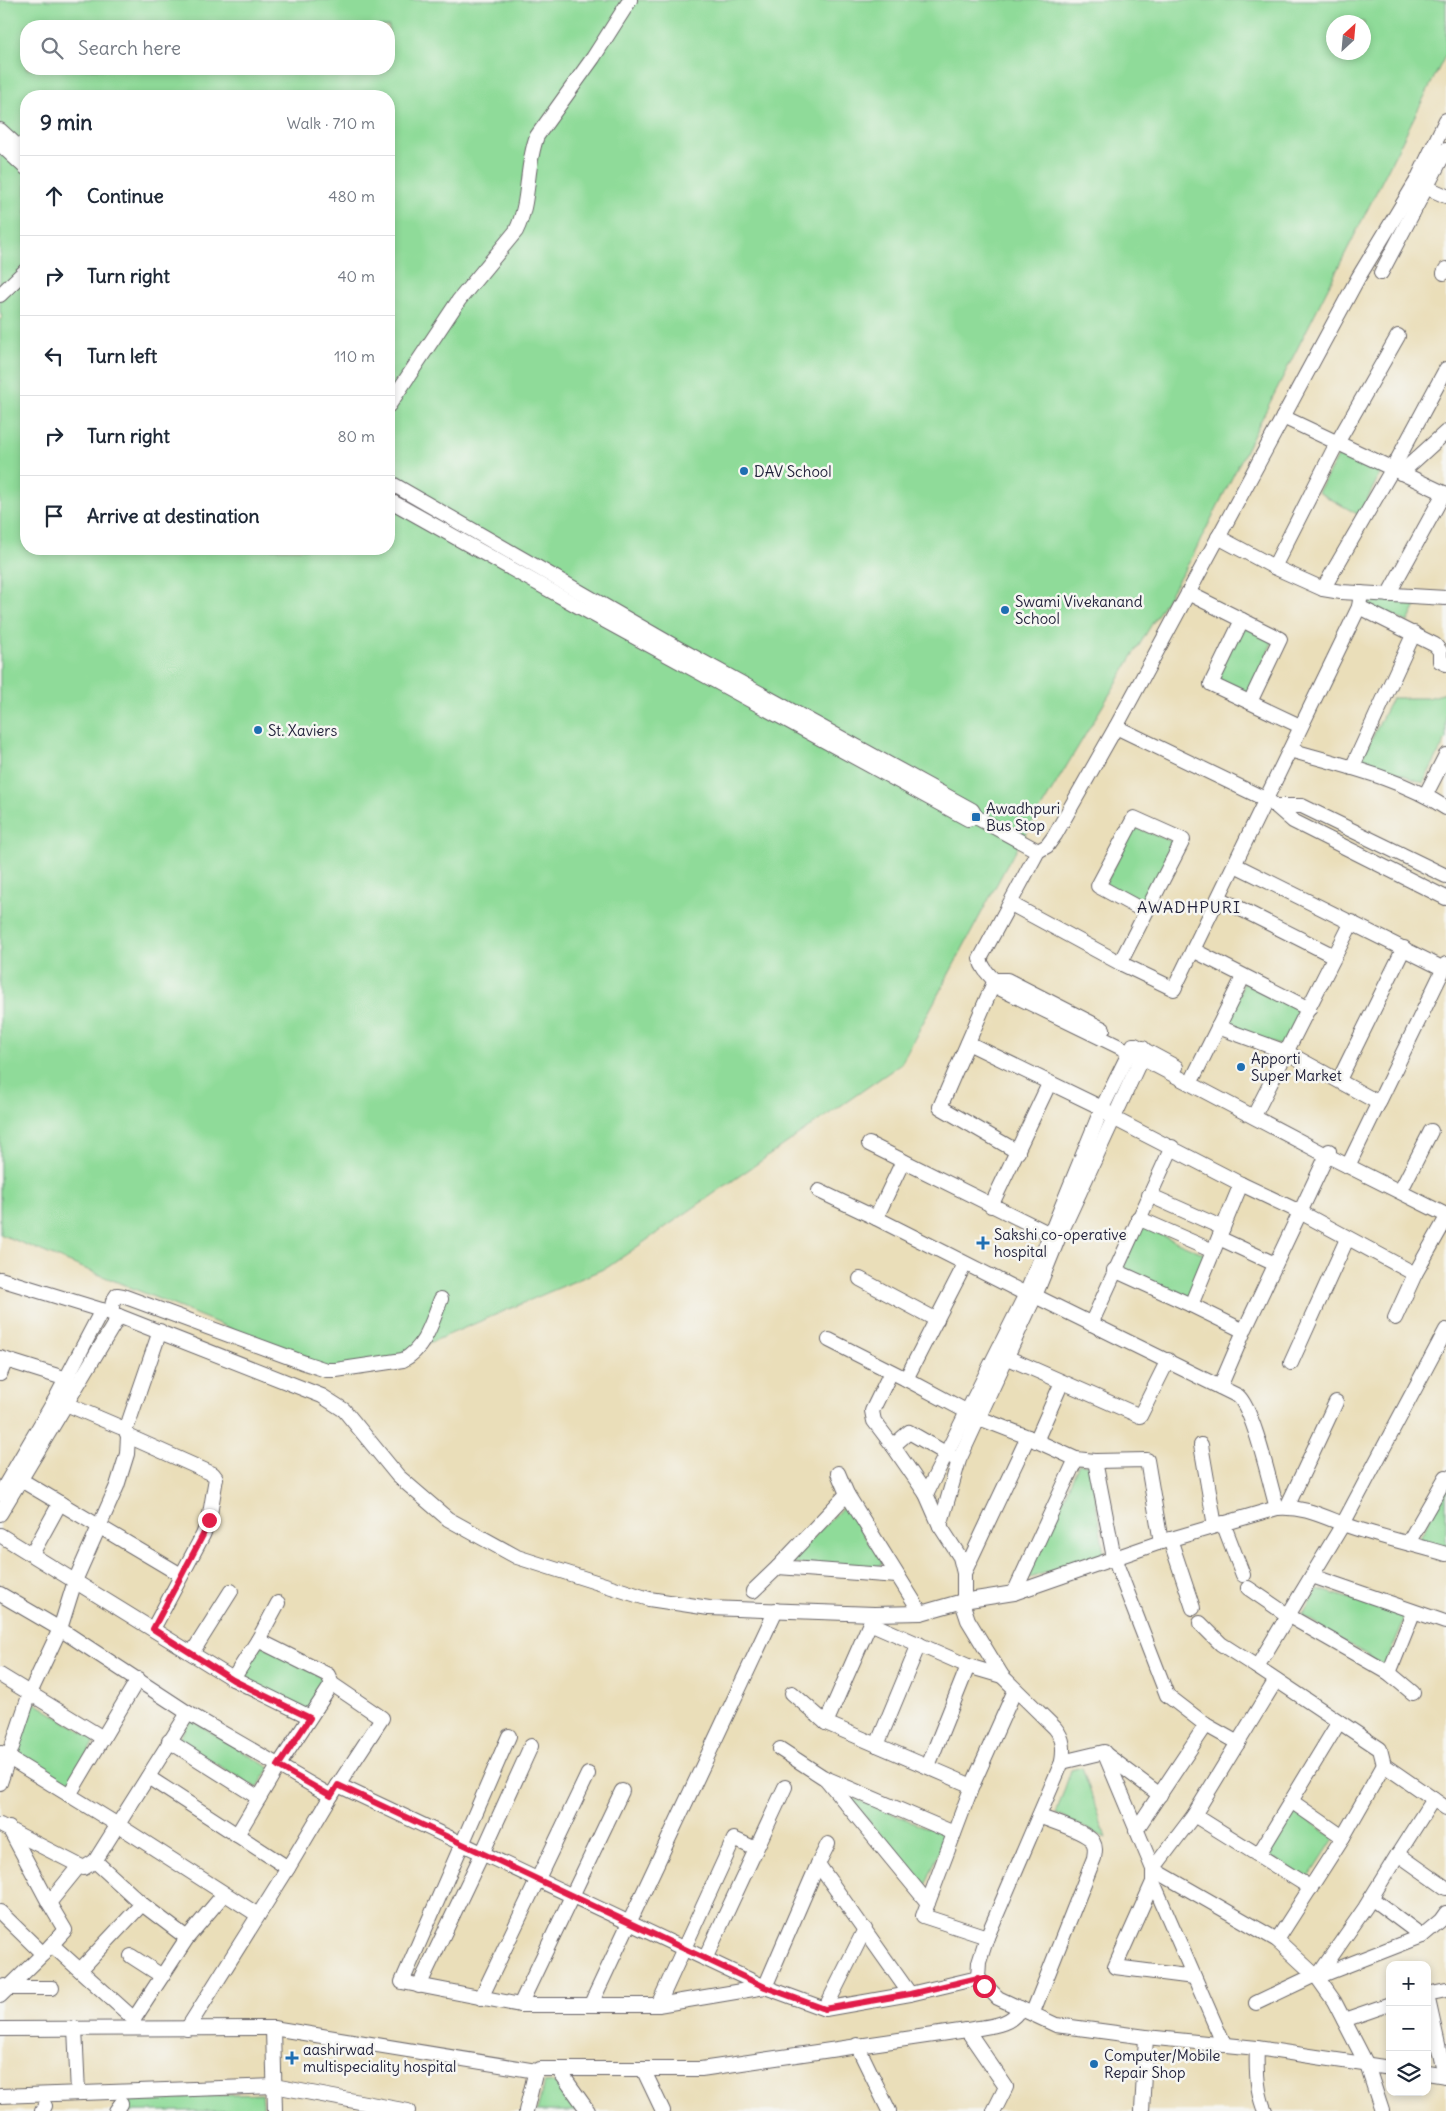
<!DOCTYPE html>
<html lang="en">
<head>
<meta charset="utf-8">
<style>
  body { margin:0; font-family:Delius,sans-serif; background:#f6f6f7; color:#1f2937 }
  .controls { position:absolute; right:15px; bottom:15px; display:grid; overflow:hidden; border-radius:10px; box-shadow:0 2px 8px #0003 }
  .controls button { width:45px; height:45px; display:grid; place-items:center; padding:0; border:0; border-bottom:1px solid #e0e1e3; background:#fff; color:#1f2937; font:25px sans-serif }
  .compass { position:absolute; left:1326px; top:15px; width:45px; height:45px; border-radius:50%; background:#fff; box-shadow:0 2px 8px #0003; rotate:26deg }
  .stop { position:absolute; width:15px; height:15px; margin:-11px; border:4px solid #e11d48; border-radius:50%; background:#fff }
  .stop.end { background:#e11d48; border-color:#fff; box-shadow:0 1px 5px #0008 }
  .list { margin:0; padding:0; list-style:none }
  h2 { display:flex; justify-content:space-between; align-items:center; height:65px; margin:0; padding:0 20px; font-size:21px }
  h2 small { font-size:16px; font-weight:400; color:#747a83 }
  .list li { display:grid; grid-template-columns:32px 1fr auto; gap:15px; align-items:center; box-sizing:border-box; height:80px; padding:0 20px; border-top:1px solid #e0e1e3 }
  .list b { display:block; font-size:19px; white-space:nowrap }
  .list em { font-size:16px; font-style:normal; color:#747a83 }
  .icon { flex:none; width:28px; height:28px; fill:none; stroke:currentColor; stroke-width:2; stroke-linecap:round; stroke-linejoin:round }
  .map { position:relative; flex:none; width:1446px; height:2111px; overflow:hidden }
  .search { position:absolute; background:#fff; box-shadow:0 2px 8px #0003; left:20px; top:20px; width:375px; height:55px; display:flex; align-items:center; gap:12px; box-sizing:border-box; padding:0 18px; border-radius:20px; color:#747a83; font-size:19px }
  .panel { position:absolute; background:#fff; box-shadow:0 2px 8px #0003; left:20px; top:90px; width:375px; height:465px; border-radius:20px }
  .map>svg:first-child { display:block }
</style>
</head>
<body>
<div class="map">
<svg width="1446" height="2111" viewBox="0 0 1446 2111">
  <rect width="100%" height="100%" fill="#f6f6f2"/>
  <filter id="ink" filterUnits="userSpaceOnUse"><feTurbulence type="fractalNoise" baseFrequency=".02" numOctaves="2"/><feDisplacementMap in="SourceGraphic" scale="10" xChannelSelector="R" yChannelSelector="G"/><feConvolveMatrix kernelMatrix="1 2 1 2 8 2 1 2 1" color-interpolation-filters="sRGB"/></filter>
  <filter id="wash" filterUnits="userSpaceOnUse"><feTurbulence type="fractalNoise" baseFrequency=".0096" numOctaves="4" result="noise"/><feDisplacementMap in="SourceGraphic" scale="20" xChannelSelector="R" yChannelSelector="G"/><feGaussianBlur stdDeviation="1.12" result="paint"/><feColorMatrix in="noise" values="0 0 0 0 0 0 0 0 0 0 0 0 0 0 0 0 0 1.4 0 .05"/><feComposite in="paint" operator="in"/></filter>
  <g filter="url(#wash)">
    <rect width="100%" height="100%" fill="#eadeb9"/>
    <!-- green -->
    <g fill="#8fdb99" stroke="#587e6a" fill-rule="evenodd">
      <path d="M 0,0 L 1446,0 L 1446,54 L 1191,559 L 1007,865 L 901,1064 L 608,1267 L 349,1377 L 0,1234 L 0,320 L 2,318 L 0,311 ZM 1334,22 L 1364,22 L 1364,52 L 1334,52 ZM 26,26 L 389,26 L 389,69 L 26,69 ZM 26,96 L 389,96 L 389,549 L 26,549 Z"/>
      <path d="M 1340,453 L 1381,472 L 1359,515 L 1318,492 Z"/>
      <path d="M 1365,598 L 1417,604 L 1408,622 L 1363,605 Z"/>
      <path d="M 1241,625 L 1273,640 L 1249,696 L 1216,681 Z"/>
      <path d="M 1446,693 L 1446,739 L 1423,783 L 1362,758 L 1392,698 L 1428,698 Z"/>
      <path d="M 1134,827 L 1176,843 L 1144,907 L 1105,885 Z"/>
      <path d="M 1244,983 L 1303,1011 L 1284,1047 L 1224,1025 Z"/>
      <path d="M 1141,1226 L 1207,1255 L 1189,1300 L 1122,1269 Z"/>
      <path d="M 1079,1464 L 1090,1465 L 1104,1553 L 1027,1579 Z"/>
      <path d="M 1446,1487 L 1446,1549 L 1418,1541 Z"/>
      <path d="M 844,1506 L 882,1562 L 876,1570 L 792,1564 L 791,1560 Z"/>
      <path d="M 1318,1589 L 1406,1616 L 1385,1666 L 1302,1616 Z"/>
      <path d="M 262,1645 L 327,1680 L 308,1713 L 241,1679 Z"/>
      <path d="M 32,1701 L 95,1740 L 67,1787 L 13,1754 Z"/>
      <path d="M 191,1720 L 270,1768 L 257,1788 L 177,1741 Z"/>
      <path d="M 1082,1767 L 1106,1838 L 1056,1814 L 1071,1770 Z"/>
      <path d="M 850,1797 L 946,1835 L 923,1891 Z"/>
      <path d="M 1291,1810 L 1335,1837 L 1308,1879 L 1265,1852 Z"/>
      <path d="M 558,2082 L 579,2111 L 537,2111 L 544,2083 Z"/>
      <path d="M 262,2094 L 264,2111 L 120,2111 L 129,2099 Z"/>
    </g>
  </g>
  <g filter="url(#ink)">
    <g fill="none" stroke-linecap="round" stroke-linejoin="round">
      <defs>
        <g id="minor">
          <path d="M 1446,120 L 1416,182 L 1358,278 L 1116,727 L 1055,835 L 1047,846 L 1038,851 L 980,959 C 983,972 994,978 1001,989 L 1130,1052 L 1328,1156 L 1446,1215"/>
          <path d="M 0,130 L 26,154"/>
          <path d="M 0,144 L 26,168"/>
          <path d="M 1419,184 L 1446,196"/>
          <path d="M 1381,273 L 1446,150"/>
          <path d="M 1444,273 L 1446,269"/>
          <path d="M 0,295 L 26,270"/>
          <path d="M 389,405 L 459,300 L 516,231 C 531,201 525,167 537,136 L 593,58 L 630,0"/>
          <path d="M 1283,417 L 1446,494"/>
          <path d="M 1401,473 L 1446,432"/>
          <path d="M 389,482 L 674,646 L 972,810 L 976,817 L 1038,851"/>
          <path d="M 389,500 L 576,605 L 968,819 L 976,817"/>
          <path d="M 1218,537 L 1274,567 L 1323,589 L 1341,592 L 1446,598"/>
          <path d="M 1274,567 L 1337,443 L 1398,336"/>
          <path d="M 1323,589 L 1393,468 L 1446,369"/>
          <path d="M 1188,593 L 1280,639 L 1250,702"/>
          <path d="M 1388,595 L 1444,493"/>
          <path d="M 1359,607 L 1435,645 L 1440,651 L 1440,661 L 1446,664"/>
          <path d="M 1242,620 L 1211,684 L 1300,726"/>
          <path d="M 1116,727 L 1265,799 L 1276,806 L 1293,821 L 1446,898"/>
          <path d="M 1290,750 C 1341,765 1401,778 1446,808"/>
          <path d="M 1352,768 L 1414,633"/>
          <path d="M 1426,794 L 1446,755"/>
          <path d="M 1276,806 L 1302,806 L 1446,876"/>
          <path d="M 1235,865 L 1444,969"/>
          <path d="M 1219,898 L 1334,956"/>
          <path d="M 1011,904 L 1120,963 L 1174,989 L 1359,607 L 1361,593"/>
          <path d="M 1193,950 L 1309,1009"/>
          <path d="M 1120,963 L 1183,840 L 1134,818 L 1098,886 L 1146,912"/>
          <path d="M 995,980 L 1007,980 L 1103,1029"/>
          <path d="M 995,980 L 940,1107 L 1018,1152"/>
          <path d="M 1218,1027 L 1286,1052 L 1379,1103"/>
          <path d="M 968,1043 L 1102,1108 L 1113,1118 L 1241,1184 L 1300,1212 L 1415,1274"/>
          <path d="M 1133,1045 L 1102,1108 L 1026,1294 L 926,1494 L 940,1526 L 960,1557 L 964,1573 L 964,1608 L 968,1620 L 1002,1676 L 1055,1728 C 1064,1739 1064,1749 1062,1762 L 987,1937 L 979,1962 L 978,1978 L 998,1998 L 1056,2025 L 1146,2037 L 1257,2048 L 1390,2068"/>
          <path d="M 1135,1045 L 1176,1067"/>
          <path d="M 1194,1076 L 1243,977"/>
          <path d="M 1339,1080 L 1404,948"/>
          <path d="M 1257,1110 L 1352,922"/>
          <path d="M 869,1144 L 1056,1237"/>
          <path d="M 1348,1166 L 1446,964"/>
          <path d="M 1402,1188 L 1431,1131"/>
          <path d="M 819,1191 L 876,1218 L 1026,1294 L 1035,1296 L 1238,1396 C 1254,1410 1270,1485 1277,1508"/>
          <path d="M 1149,1195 L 1223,1228"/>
          <path d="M 991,1206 L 1049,1084"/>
          <path d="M 876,1218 L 903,1161"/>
          <path d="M 1138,1218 L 1213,1251"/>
          <path d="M 1219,1238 L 1275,1264"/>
          <path d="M 1114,1270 L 1191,1305 L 1244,1331"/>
          <path d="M 0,1279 L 111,1313 L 322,1396 L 344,1410 L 398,1476 L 448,1519 L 517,1557 L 649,1599 L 709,1608 L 874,1614 L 921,1613 L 963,1601 L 1014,1593 L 1161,1542 L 1277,1508 C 1302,1506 1320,1515 1343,1524 C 1376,1536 1412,1544 1446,1554"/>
          <path d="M 860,1279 L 937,1320"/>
          <path d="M 1191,1305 L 1241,1184"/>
          <path d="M 111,1313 L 113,1301 L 117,1295 L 123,1296 L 305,1363 L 326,1370 L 336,1370 L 403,1360 C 426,1348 432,1321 441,1299"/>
          <path d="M 1395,1318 L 1415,1274 L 1446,1219"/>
          <path d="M 1091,1324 L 1172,1147"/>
          <path d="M 1446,1330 L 1343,1524 L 1257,1667 L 1380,1749 L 1384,1765 L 1446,1808"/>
          <path d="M 829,1340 L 906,1379 L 979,1418 L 1028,1437 L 1076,1459 L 1095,1461 L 1147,1460 L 1161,1542"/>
          <path d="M 1006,1357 L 1140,1416 L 1168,1360"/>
          <path d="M 0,1358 L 67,1379"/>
          <path d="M 1291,1363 L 1347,1239"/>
          <path d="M 891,1372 L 872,1411 L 874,1421 L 893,1446"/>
          <path d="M 0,1374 L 6,1360"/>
          <path d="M 906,1379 L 965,1264"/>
          <path d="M 1220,1387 L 1244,1331 L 1329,1151"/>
          <path d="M 66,1404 L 120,1427 L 124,1427 L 128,1424 L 160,1331"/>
          <path d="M 128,1436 L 213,1474 L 216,1478 L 209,1520 L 203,1535 L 153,1629"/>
          <path d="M 1036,1441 L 1062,1382"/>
          <path d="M 1201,1445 L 1215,1526"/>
          <path d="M 1095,1461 L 1114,1558 L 1167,1695 L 1206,1725 L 1238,1743"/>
          <path d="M 838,1473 L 847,1494 L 921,1613"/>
          <path d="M 21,1480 L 181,1575"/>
          <path d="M 0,1494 L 56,1398 L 102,1310"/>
          <path d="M 847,1494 L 778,1567 L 897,1576"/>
          <path d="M 926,1494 L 893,1446 L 909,1432 L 954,1458"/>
          <path d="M 1287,1507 L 1336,1402"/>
          <path d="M 0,1514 L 119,1316"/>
          <path d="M 1223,1523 L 1243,1575"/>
          <path d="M 940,1526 L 959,1460 L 1035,1296 L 1058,1239 L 1141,1059 L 1143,1048"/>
          <path d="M 0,1535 L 233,1679 L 310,1717"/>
          <path d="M 1170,1539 L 1193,1608"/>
          <path d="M 1408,1543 L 1446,1477"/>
          <path d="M 32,1554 L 60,1503"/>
          <path d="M 964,1573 L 1028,1437"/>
          <path d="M 1312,1576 L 1445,1622"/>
          <path d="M 1248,1588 L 1289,1616 L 1389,1673 L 1413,1693"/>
          <path d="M 753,1591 L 778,1567"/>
          <path d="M 1014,1593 L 1076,1459"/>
          <path d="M 0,1594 L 60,1629 L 188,1713 L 331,1796"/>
          <path d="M 1200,1623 L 1221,1644 L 1257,1667"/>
          <path d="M 258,1640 L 278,1603"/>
          <path d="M 192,1653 L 231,1591"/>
          <path d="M 1389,1673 L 1413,1613"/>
          <path d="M 0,1675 L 103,1738"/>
          <path d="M 792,1693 L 826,1723 L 972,1786"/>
          <path d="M 826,1723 L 870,1623 L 968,1666 L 1002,1676"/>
          <path d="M 509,1736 L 402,1982 L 520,2005 L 658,2005 L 765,1987 L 825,2009 L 910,1994 L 978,1978"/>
          <path d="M 169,1741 L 259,1798"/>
          <path d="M 877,1745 L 919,1644"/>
          <path d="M 780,1749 L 823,1777 L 954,1833"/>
          <path d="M 1,1753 L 118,1825 L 258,1915"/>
          <path d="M 1104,1753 L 1160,1795"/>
          <path d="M 1062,1762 L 1104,1752 L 1153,1869 L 1277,1940 L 1317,1977 L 1334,2001 L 1367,2065 L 1382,2111"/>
          <path d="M 928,1766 L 968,1666"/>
          <path d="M 148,1777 L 288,1868"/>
          <path d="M 826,1779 L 928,1903"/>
          <path d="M 0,1783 L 30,1693 L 60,1629 L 75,1581 L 117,1486 L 127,1454 L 128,1436 L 124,1427"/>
          <path d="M 338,1785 L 765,1987 L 818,1864 L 828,1844"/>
          <path d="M 69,1795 L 138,1679"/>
          <path d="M 1291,1801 L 1343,1837"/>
          <path d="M 1194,1815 L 1311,1888"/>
          <path d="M 0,1825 L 84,1868 L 95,1861 L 188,1713"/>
          <path d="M 1136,1830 L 1206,1725"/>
          <path d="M 237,1835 L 278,1766 L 332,1684"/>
          <path d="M 1259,1854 L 1339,1722"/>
          <path d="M 1398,1854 L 1433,1799"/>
          <path d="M 95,1861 L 142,1904 L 187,1938 L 134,2019"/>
          <path d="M 818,1864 L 910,1994"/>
          <path d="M 1153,1882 L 1224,2045"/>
          <path d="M 1371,1898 L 1422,1936"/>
          <path d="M 49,1903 L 79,1866"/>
          <path d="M 0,1912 L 43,1954"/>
          <path d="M 987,1937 L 923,1916 L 972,1786 L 1015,1690"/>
          <path d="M 187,1938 L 224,1894"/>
          <path d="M 1277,1940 L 1343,1837 L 1384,1765"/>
          <path d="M 52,1945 L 134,2019 L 134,2027"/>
          <path d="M 131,1956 L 162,1976"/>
          <path d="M 705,1959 L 785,1787"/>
          <path d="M 80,1970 L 142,1904"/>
          <path d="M 1194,1977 L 1115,1967 L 1153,1882 L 1153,1869 L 1194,1815 L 1276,1680"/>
          <path d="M 1317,1977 L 1365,1908 L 1398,1854 L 1446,1888"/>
          <path d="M 1317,1977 L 1422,1936 L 1441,1920 L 1446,1913"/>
          <path d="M 4,1986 L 7,1988 L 52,1988"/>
          <path d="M 419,1986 L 482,1854 L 531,1746"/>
          <path d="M 1427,1994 L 1446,1990"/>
          <path d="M 1427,1995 L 1445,2076"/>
          <path d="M 0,1996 L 43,1954 L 65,1930 L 49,1903 L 9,1828"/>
          <path d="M 481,1998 L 588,1774"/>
          <path d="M 1256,2003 L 1315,1975"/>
          <path d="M 591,2004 L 776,1610"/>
          <path d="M 520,2005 L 622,1791"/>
          <path d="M 658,2005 L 734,1839 L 756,1849"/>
          <path d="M 825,2009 L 865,1929"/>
          <path d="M 1033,2012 L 1094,1858 C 1095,1852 1096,1847 1093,1842 C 1086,1831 1052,1822 1039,1816"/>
          <path d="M 1344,2020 L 1390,2004"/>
          <path d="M 75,2028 L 78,2093"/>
          <path d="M 273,2028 L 275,2111"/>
          <path d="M 0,2029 L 273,2028 L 536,2071"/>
          <path d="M 187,2029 L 288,1868 L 331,1796 L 382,1718 L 332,1684 L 328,1675 L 258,1640 L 233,1679"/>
          <path d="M 967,2030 L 1006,2087 L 994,2111"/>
          <path d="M 857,2045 L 889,2111"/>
          <path d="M 1257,2048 C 1256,2068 1257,2093 1265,2111"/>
          <path d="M 558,2069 L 588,2111"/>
          <path d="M 643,2069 L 663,2111"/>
          <path d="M 1427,2073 L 1446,2076"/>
          <path d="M 0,2096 L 274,2086 L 408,2111"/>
          <path d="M 42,2111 L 45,2106"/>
          <path d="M 116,2111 L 121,2104"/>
          <path d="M 526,2111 L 535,2074 L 540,2069 L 701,2069 L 967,2030 C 987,2026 1011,2027 1020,2008"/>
          <path d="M 1142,2111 L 1146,2037"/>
        </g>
      </defs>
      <!-- minor casing -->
      <use href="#minor" stroke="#686467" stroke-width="16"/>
      <!-- minor -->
      <use href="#minor" stroke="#fff" stroke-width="14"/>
    </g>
  </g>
  <g fill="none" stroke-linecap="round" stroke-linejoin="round" filter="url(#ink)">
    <!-- route -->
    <path stroke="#e11d48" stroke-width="6" d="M 209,1520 L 203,1535 L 153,1629 L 233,1680 L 310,1718 L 278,1766 L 331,1796 L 338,1785 L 765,1987 L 825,2009 L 910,1994 L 978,1978 L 984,1986"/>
  </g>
  <!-- markers -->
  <g fill="#1f6fb2" stroke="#f6f6f2" stroke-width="2">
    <circle cx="744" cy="471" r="5"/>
    <circle cx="1005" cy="610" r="5"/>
    <circle cx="258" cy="730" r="5"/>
    <rect x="971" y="812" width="10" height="10" rx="2.5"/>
    <circle cx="1241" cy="1067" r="5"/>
    <path d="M980.5 1235.5h5v5h5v5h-5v5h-5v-5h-5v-5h5z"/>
    <path d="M289.5 2050.5h5v5h5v5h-5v5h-5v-5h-5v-5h5z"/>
    <circle cx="1094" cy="2064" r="5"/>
  </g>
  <g text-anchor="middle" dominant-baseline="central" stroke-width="5" stroke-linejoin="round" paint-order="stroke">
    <!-- poi labels -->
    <g font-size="15" fill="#22223b" stroke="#f6f6f2" text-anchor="start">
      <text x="754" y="471">DAV School</text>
      <text x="1015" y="601">Swami Vivekanand<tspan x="1015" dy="17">School</tspan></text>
      <text x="268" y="730">St. Xaviers</text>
      <text x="986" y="808">Awadhpuri<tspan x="986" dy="17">Bus Stop</tspan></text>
      <text x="1251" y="1058">Apporti<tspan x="1251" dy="17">Super Market</tspan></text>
      <text x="994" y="1234">Sakshi co-operative<tspan x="994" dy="17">hospital</tspan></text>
      <text x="303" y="2049">aashirwad<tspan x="303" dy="17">multispeciality hospital</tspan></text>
      <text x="1104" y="2055">Computer/Mobile<tspan x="1104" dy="17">Repair Shop</tspan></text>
    </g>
    <!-- neighbourhood labels -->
    <g font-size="16" letter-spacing="1" fill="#22223b" stroke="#f6f6f2">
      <text x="1189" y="907">AWADHPURI</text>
    </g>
  </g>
</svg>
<div class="controls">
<button>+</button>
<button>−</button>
<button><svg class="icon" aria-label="layers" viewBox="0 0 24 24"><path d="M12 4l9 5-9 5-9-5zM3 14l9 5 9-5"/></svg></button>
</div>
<svg class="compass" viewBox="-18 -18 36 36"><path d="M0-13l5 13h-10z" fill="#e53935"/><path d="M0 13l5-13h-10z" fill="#747a83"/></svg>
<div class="stop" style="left:984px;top:1986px"></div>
<div class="stop end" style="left:209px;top:1520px"></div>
<div class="search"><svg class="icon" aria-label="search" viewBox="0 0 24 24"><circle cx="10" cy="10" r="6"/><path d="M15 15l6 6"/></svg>Search here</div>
<section class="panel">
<h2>9 min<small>Walk · 710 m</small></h2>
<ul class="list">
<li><svg class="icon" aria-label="ahead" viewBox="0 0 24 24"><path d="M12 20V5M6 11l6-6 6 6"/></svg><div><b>Continue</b></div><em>480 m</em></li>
<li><svg class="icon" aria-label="right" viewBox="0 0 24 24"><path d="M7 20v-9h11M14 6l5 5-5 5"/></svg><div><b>Turn right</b></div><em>40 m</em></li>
<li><svg class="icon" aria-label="left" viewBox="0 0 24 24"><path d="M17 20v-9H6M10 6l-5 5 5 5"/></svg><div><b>Turn left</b></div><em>110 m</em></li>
<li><svg class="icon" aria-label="right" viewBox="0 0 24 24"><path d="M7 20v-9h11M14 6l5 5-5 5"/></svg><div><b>Turn right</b></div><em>80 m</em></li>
<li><svg class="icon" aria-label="arrive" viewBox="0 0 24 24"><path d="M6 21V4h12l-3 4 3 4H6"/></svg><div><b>Arrive at destination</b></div></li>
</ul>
</section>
</div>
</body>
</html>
